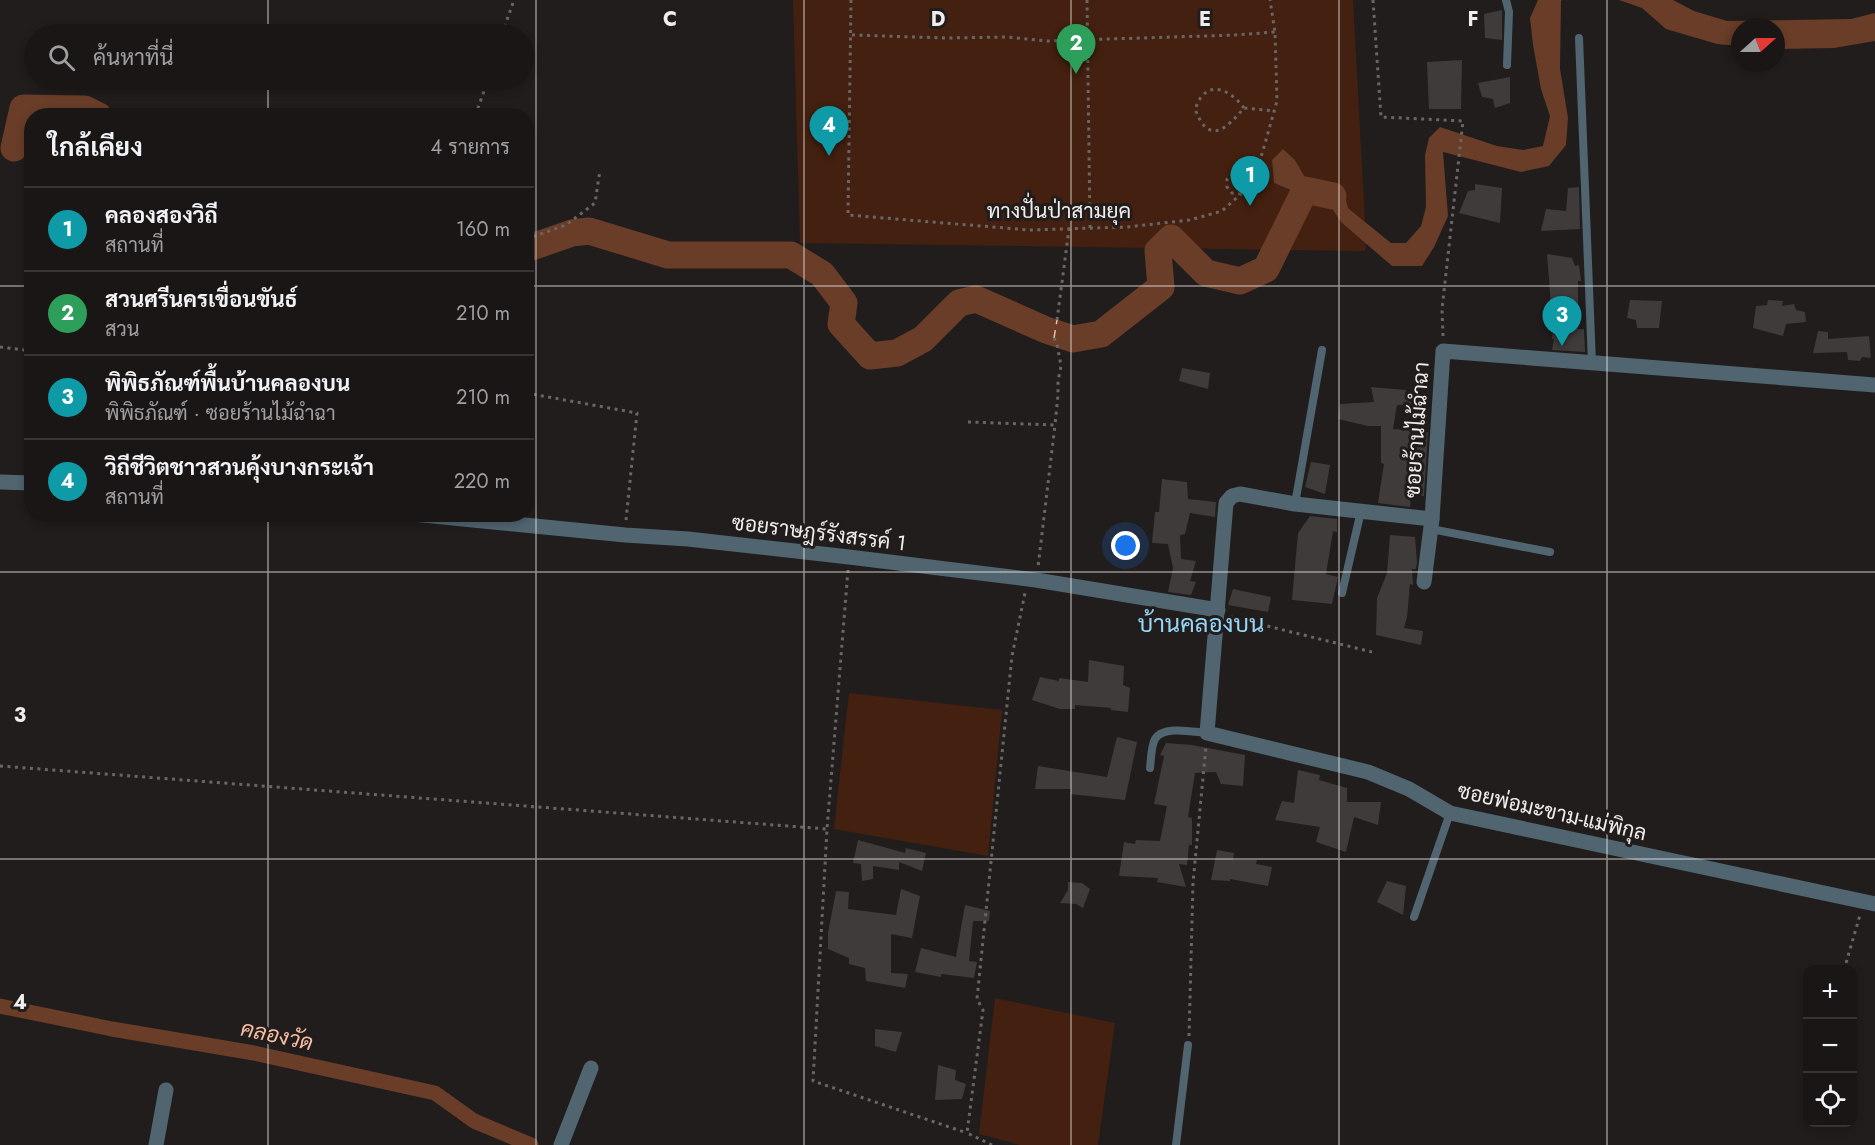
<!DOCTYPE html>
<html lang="th">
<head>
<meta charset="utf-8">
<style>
  body { margin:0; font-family:Jost,Sarabun,sans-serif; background:#262322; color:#f1f3f6 }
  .controls { position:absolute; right:18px; bottom:18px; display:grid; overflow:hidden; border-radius:12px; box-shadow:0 3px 9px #0003 }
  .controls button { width:54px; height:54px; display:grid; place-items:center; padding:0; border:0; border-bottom:2px solid #373534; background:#191615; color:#f1f3f6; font:30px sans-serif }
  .compass { position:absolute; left:1731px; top:18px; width:54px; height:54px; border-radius:50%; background:#191615; box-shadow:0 3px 9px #0003; rotate:69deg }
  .you { position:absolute; left:1126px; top:546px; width:21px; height:21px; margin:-15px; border:4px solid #fff; border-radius:50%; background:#1a73e8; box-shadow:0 0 0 9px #1a73e833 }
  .badge { display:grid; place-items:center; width:39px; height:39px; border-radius:50%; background:#0f766e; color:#fff; font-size:20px; font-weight:700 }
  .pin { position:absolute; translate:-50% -50px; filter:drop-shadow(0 2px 3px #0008) }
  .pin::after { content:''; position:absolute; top:32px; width:21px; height:18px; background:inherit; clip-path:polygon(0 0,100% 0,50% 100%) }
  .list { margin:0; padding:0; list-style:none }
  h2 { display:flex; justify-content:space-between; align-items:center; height:78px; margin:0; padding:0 24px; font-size:26px }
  h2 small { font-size:20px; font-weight:400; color:#9f9fa0 }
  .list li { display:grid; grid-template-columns:39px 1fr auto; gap:18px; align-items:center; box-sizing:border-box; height:84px; padding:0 24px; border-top:2px solid #373534 }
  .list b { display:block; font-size:22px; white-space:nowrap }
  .list p { margin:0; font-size:20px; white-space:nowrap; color:#9f9fa0 }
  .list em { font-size:20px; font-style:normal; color:#9f9fa0 }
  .icon { flex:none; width:33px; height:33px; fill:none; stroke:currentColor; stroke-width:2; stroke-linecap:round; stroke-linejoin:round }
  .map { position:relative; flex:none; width:1875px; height:1145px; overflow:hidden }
  .search { position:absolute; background:#191615; box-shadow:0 3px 9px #0003; left:24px; top:24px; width:510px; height:66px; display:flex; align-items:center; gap:15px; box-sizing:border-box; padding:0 21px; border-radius:33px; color:#9f9fa0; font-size:22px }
  .panel { position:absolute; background:#191615; box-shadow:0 3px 9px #0003; left:24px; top:108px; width:510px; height:414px; border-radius:24px }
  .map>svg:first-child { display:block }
</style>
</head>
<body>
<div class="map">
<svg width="1875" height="1145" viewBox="0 0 1875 1145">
  <rect width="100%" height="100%" fill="#211d1c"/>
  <!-- green -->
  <g fill="#43200f">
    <path d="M 793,0 L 1353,0 L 1365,222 L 1348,208 L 1344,192 L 1310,186 L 1295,160 L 1283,149 L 1272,160 L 1274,183 L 1331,207 L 1341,222 L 1366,243 L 1365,251 L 800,243 Z"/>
    <path d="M 849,693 L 1002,710 L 988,856 L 834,829 Z"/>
    <path d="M 995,998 L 1115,1023 L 1098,1145 L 1020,1145 L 979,1134 Z"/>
  </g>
  <!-- water -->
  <g fill="#693d28">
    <path d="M 1538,0 L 1562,0 L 1561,1 L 1560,69 L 1568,118 L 1566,145 L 1549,166 L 1521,172 L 1443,152 L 1448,216 L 1434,247 L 1422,266 L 1392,266 L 1341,222 L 1331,207 L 1274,183 L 1272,160 L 1283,149 L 1295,160 L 1310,186 L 1344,192 L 1348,208 L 1365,222 L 1391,243 L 1406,243 L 1421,226 L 1426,207 L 1425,155 L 1429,138 L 1440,127 L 1497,146 L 1523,150 L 1543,146 L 1550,116 L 1541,89 L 1533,45 L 1530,18 Z"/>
    <path d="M 1619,0 L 1673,0 L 1694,11 L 1727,21 L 1851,19 L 1875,13 L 1875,41 L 1834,48 L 1776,49 L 1776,27 L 1740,27 L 1740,46 L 1717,44 L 1666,29 L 1642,8 Z"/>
  </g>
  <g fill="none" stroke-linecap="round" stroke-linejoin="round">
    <!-- canal -->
    <path stroke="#693d28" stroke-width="15" d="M 0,1006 L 112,1029 L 254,1053 L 435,1093 L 474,1121 L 531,1145"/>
    <!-- river -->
    <g stroke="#693d28" stroke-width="27">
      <path d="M 14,148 L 23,108 L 85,109 L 99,116"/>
      <path d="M 526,249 L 572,233 L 589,231 L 668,255 L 791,255 L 822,274 L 844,303 L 841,324 L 870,356 L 897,353 L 923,339 L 959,303 L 976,299 L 1046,330 L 1073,339 L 1101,334 L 1161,287 L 1158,251 L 1171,238 L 1206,273 L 1240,281 L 1266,269 L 1305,190 L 1333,196"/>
    </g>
    <!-- ferry -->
    <path stroke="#f9bda1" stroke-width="1.5" stroke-dasharray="8 6" stroke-linecap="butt" d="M 1054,338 L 1057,320"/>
  </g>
  <!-- building -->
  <g fill="#3f3b3a">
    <path d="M 1502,10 L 1502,40 L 1485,38 L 1484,14 Z"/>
    <path d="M 1462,60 L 1461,109 L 1429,109 L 1427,62 Z"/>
    <path d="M 1510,77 L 1510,103 L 1495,108 L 1493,99 L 1482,97 L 1478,83 Z"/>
    <path d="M 1475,184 L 1502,188 L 1500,223 L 1459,213 L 1468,191 L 1475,190 Z"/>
    <path d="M 1579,187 L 1580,229 L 1541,231 L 1546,209 L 1566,211 L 1568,188 Z"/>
    <path d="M 1547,254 L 1572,258 L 1575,266 L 1579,265 L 1581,281 L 1578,281 L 1578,329 L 1584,329 L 1585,352 L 1552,350 L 1554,339 L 1552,339 L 1553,331 Z"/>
    <path d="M 1630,300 L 1662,301 L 1659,328 L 1637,328 L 1636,320 L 1627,318 Z"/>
    <path d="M 1768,300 L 1783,301 L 1782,306 L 1794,304 L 1796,310 L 1805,312 L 1806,322 L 1786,324 L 1783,336 L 1753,328 L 1756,306 L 1767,305 Z"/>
    <path d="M 1818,331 L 1828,332 L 1828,339 L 1869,336 L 1871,358 L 1862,357 L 1860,361 L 1848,360 L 1847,352 L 1813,353 Z"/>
    <path d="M 1182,368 L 1210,373 L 1208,389 L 1179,381 Z"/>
    <path d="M 1371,387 L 1406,390 L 1405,395 L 1427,401 L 1426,405 L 1397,405 L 1393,429 L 1428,432 L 1424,496 L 1411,494 L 1410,507 L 1378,503 L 1384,464 L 1381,463 L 1381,426 L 1368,426 L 1338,419 L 1340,404 L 1374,402 Z"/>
    <path d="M 1311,462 L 1330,465 L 1325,494 L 1305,487 Z"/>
    <path d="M 1162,479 L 1187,482 L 1188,499 L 1216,502 L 1215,517 L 1190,513 L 1185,534 L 1180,535 L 1181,559 L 1196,561 L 1190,581 L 1196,582 L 1191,595 L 1168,592 L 1173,568 L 1168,544 L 1152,543 L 1155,512 L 1159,512 Z"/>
    <path d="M 1310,516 L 1337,519 L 1337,532 L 1333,531 L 1326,574 L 1338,577 L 1332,604 L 1292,600 L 1298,533 Z"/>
    <path d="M 1390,535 L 1415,537 L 1417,562 L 1416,569 L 1412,569 L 1413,585 L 1410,584 L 1407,617 L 1404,628 L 1423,631 L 1421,645 L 1376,635 L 1377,598 L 1387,573 Z"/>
    <path d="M 1233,589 L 1271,597 L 1268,612 L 1228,605 Z"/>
    <path d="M 1089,660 L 1124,666 L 1123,685 L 1130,688 L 1128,712 L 1111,710 L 1111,708 L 1075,705 L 1075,709 L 1060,709 L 1032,700 L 1040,677 L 1059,681 L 1059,678 L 1088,682 Z"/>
    <path d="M 1117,737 L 1137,742 L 1125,800 L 1070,794 L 1071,789 L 1035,789 L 1038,766 L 1107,777 Z"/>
    <path d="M 1166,743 L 1192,745 L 1245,755 L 1243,786 L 1221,784 L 1216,772 L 1195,773 L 1188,817 L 1192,818 L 1192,845 L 1189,845 L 1187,865 L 1179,864 L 1186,887 L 1157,882 L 1158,878 L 1119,876 L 1124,842 L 1135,844 L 1136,840 L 1160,841 L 1167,806 L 1154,804 L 1164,756 L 1160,755 Z"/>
    <path d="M 1298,770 L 1320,775 L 1319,780 L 1347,788 L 1347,802 L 1381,802 L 1378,825 L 1354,817 L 1346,852 L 1316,842 L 1320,827 L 1275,820 L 1282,801 L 1294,803 Z"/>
    <path d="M 858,840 L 905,853 L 906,848 L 926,853 L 922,871 L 899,862 L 899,870 L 873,866 L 873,879 L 862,881 L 861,864 L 853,863 Z"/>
    <path d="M 1217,850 L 1234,853 L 1233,860 L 1257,860 L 1256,864 L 1272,867 L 1268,886 L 1230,879 L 1230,881 L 1211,880 Z"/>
    <path d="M 1387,881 L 1406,886 L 1403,915 L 1377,902 Z"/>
    <path d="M 1068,882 L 1082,883 L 1090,889 L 1083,908 L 1076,904 L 1060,903 L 1068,890 Z"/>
    <path d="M 901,889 L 920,896 L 912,938 L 891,934 L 891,973 L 908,974 L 905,988 L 866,981 L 865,968 L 849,964 L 849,958 L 828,949 L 828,933 L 836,891 L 849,892 L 848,909 L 896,915 Z"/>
    <path d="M 965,905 L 990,911 L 989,921 L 973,921 L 969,961 L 977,962 L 974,978 L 941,974 L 941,977 L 915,972 L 921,948 L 956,957 Z"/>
    <path d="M 875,1029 L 902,1032 L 896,1052 L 875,1046 Z"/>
    <path d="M 938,1065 L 956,1070 L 955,1080 L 966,1084 L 962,1099 L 935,1100 Z"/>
  </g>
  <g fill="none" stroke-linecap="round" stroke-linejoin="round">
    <!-- path -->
    <g stroke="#6a6665" stroke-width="3" stroke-dasharray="3 4.5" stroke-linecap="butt">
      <path d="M 851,0 L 848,215 L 1029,230 L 1127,227 L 1190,220 L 1222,211 L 1241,194 L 1248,182 L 1262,154 L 1277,101 L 1275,32 L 1270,0"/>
      <path d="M 1087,0 L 1090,228"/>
      <path d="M 1373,0 L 1381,117 L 1463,121 L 1442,309 L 1443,336"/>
      <path d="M 502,34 L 514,0"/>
      <path d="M 852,35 L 947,38 L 1007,37 L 1047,41 L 1235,35 L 1275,32"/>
      <path d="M 1244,108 C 1235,96 1216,80 1202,96 C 1199,99 1197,105 1195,109 C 1209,146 1226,129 1244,108 L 1274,111"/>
      <path d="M 478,116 L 478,108 L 488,80"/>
      <path d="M 1241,194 L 1232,193 L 1227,187 L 1227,179 L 1234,174 L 1243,175 L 1248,182"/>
      <path d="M 526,239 L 566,225 L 595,203 L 600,170"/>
      <path d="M 1057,320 L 1069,229"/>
      <path d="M 1054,338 L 1057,344 L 1061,366 L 1058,381 L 1058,395 L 1055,425"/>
      <path d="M 0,347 L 32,351"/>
      <path d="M 526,393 L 637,413 L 626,520"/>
      <path d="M 968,422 L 1055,425 L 1038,567"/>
      <path d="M 848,570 L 827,829 L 813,1081 L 967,1133"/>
      <path d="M 1231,617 L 1372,652"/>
      <path d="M 0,766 L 827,829"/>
      <path d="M 1844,970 L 1860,915"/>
      <path d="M 1189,1036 L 1193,883 L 1206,746"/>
      <path d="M 992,1145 L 967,1133 L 983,1010 L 977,999 L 1012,656 L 1025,593"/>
    </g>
    <!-- lane -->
    <g stroke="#506570" stroke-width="8">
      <path d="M 1506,0 L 1509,12 L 1507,65"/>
      <path d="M 1579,38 L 1592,363"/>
      <path d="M 1295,504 L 1322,350"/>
      <path d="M 1431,529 L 1550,552"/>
      <path d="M 1342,593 L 1361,511"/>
      <path d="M 1150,768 C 1151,760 1151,746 1155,739 C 1164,725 1193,732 1207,733"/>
      <path d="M 1414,917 L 1450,813"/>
      <path d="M 1176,1145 L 1188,1045"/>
    </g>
    <!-- street -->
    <g stroke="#506570" stroke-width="15">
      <path d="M 1875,385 L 1443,351 L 1432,519 L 1295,504 L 1240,494 L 1232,496 L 1226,503 L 1207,733 L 1368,772 L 1409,789 L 1450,813 L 1875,904"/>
      <path d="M 0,482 L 32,483"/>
      <path d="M 413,514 L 625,535 L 688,539 L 849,557 L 1036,580 L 1218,610"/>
      <path d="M 1424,582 L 1432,519"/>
      <path d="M 156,1145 L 166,1090"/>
      <path d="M 561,1145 L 591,1068"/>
    </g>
  </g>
  <!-- grid -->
  <path fill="none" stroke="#f0edec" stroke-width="1.5" stroke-opacity="0.55" d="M 268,0 L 268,34M 536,0 L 536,1145M 804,0 L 804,1145M 1071,0 L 1071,1145M 1339,0 L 1339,1145M 1607,0 L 1607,1145M 268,80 L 268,116M 0,286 L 32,286M 526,286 L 1875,286M 268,514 L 268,1145M 0,572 L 1875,572M 0,859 L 1875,859"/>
  <g text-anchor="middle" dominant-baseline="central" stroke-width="6" stroke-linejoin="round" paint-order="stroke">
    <!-- street labels -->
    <g font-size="21" fill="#f0edec" stroke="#211d1c">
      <text x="1059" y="211">ทางปั่นป่าสามยุค</text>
      <text transform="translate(1417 430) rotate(-86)">ซอยร้านไม้ฉำฉา</text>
      <text transform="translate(819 533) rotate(7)">ซอยราษฎร์รังสรรค์ 1</text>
      <text transform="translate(1552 812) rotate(13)">ซอยพ่อมะขาม-แม่พิกุล</text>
    </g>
    <!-- water labels -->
    <g font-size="22" font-style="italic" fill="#f9bda1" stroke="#211d1c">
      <text transform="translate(277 1035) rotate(12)">คลองวัด</text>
    </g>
    <!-- quarter labels -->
    <g font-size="24" fill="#96d6f7" stroke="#211d1c">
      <text x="1201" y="623">บ้านคลองบน</text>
    </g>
  </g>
  <g font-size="20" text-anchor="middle" font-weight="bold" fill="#f0edec" stroke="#211d1c" stroke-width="6" stroke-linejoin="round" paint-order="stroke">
    <text x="670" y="26">C</text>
    <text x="938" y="26">D</text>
    <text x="1205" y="26">E</text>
    <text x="1473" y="26">F</text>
    <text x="20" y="722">3</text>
    <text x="20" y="1009">4</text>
  </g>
</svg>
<div class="controls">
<button>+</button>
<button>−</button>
<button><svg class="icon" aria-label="locate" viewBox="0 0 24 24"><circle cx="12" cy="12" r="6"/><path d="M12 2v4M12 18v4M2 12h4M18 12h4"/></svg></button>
</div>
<svg class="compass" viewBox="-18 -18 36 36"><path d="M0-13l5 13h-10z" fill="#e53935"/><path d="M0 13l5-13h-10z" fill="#9f9fa0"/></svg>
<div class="you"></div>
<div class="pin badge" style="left:1250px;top:206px;background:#0f9aa8">1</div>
<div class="pin badge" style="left:1076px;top:74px;background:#2e9e5b">2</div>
<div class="pin badge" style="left:1562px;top:346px;background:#0f9aa8">3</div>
<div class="pin badge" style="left:829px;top:156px;background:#0f9aa8">4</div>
<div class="search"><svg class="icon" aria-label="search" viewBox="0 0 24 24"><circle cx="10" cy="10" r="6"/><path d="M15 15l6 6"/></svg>ค้นหาที่นี่</div>
<section class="panel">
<h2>ใกล้เคียง<small>4 รายการ</small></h2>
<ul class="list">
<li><span class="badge" style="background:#0f9aa8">1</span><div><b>คลองสองวิถี</b><p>สถานที่</p></div><em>160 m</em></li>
<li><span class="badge" style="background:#2e9e5b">2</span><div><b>สวนศรีนครเขื่อนขันธ์</b><p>สวน</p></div><em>210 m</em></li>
<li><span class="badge" style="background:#0f9aa8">3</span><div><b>พิพิธภัณฑ์พื้นบ้านคลองบน</b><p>พิพิธภัณฑ์ · ซอยร้านไม้ฉำฉา</p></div><em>210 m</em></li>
<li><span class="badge" style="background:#0f9aa8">4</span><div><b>วิถีชีวิตชาวสวนคุ้งบางกระเจ้า</b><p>สถานที่</p></div><em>220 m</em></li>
</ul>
</section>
</div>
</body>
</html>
